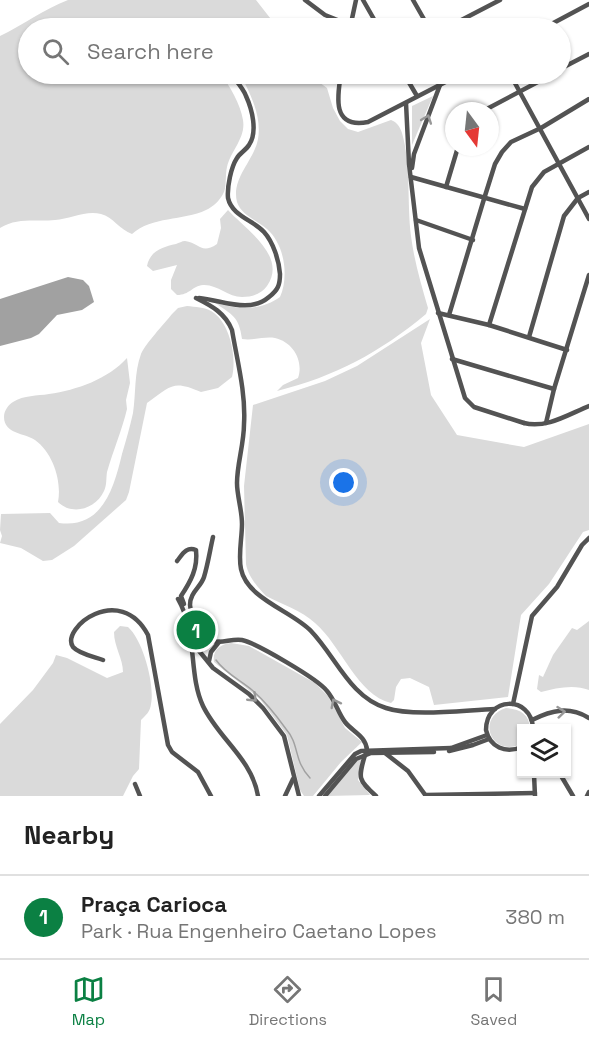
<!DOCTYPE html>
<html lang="en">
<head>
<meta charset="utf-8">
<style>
  body { margin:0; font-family:"Space Grotesk",sans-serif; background:#f2f2f2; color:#222 }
  .controls { position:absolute; right:18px; bottom:18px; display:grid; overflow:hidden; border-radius:0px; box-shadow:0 2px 4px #0004 }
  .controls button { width:54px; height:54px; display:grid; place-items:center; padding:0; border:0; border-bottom:2px solid #e0e0e0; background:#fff; color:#222; font:30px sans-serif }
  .compass { position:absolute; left:445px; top:102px; width:54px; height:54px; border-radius:50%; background:#fff; box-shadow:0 2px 4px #0004; rotate:165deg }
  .you { position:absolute; left:344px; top:483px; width:21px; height:21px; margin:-15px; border:4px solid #fff; border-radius:50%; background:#1a73e8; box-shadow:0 0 0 9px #1a73e833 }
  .badge { display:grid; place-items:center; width:39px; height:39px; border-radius:50%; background:#0b8043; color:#fff; font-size:20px; font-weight:700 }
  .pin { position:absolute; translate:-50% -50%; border:3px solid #fff; box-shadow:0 2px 6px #0006 }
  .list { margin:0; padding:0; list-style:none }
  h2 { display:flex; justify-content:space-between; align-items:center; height:78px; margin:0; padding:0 24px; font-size:26px }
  h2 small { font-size:20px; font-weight:400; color:#767676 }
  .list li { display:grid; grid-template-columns:39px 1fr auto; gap:18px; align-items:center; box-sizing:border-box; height:84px; padding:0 24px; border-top:2px solid #e0e0e0 }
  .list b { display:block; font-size:22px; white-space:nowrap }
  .list p { margin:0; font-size:20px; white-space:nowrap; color:#767676 }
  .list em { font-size:20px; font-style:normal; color:#767676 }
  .icon { flex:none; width:33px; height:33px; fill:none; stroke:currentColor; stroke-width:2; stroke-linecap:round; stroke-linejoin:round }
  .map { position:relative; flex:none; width:589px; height:796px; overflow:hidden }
  .search { position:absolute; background:#fff; box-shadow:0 2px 4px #0004; left:18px; right:18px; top:18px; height:66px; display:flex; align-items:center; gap:15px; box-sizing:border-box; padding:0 21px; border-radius:33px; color:#767676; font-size:22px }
  .sheet { height:162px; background:#fff }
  nav { display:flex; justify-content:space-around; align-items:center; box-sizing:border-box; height:84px; border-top:2px solid #e0e0e0; background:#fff; font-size:16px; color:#767676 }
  nav a { display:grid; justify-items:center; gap:3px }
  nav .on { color:#0b8043 }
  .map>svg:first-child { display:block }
</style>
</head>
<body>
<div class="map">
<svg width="589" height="796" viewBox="0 0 589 796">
  <rect width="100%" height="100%" fill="#fff"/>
  <!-- green -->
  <g fill="#dadada">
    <path d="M 68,0 L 256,0 L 274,23 L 282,28 L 28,28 L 28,74 L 221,74 C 230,87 240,103 243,120 C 246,138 231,150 227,167 C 225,175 227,188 223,194 C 220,200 213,207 206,210 C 183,221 152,216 132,234 C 120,230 113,217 101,214 C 86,210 70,219 55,220 C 36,222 18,217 0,228 L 0,36 C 23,25 44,9 68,0 Z"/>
    <path d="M 240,74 L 308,74 L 327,88 L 333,108 L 340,121 L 348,129 L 358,132 L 391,120 C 397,122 400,127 402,133 C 411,164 407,204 411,236 C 414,260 421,284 428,308 L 426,314 C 379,353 336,376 277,391 L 283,385 L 298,378 C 304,361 293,342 275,338 C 264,336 253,341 242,339 C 239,316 232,315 214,302 C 236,310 261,311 280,297 C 289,277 285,245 267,229 C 258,221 241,215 237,202 C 231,178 254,161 258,139 C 262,116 250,93 240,74 Z"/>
    <path d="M 433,96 L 412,145 L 412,106 Z"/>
    <path d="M 228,210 C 245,229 288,256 267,286 C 261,294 252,297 242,297 C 228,297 217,284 203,285 C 192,286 190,295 177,295 L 171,289 L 171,280 L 177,265 L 153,271 L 147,266 C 150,251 162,247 176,244 C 179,243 182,241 185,241 C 200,243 201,255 217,244 L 221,228 L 220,219 Z"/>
    <path d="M 187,306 C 195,307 205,307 211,311 C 230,322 237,357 232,377 L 218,388 L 201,392 C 173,380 172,385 147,403 L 129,492 L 126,500 L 74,546 L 52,560 L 43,561 L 21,548 L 0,543 L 2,536 L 0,530 L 1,514 L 50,513 L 59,523 C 103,529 114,487 122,454 C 126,440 130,427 133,413 C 136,394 134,373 141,354 C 146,343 164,324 172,314 L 178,308 Z"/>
    <path d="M 430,319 L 421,343 L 431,395 L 457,435 L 524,447 L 589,424 L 589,530 L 583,532 L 549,584 L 521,615 L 508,697 L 434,705 L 429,687 L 410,678 L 401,679 L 396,687 L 394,700 L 391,703 C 357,695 341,645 315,623 C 302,611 282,604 266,596 C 258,588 248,576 246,564 L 244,486 L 253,405 L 325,381 L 357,366 Z"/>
    <path d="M 127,358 L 130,383 L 126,400 L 127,409 C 122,430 113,451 107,472 C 106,478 107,485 104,491 C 96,509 72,516 58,502 C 62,481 53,453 35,440 C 25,433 4,434 4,417 C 4,411 8,405 13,402 C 24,395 37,396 49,394 C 77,390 108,379 127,358 Z"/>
    <path d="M 589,621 L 589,690 C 574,684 556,688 541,692 L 537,689 L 539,675 L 543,677 L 553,655 L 572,628 L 577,630 Z"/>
    <path d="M 120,626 L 128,627 C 143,640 155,685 151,704 C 150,712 146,715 141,720 L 139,769 L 133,776 L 123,796 L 0,796 L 0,724 L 33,690 L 53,663 L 56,655 L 67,658 L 107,678 L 123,672 C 123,658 114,647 114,632 Z"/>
    <path d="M 231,643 L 249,646 L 315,683 L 328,696 L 345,728 L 362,742 L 341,762 L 313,796 L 304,796 L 300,790 L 287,735 L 260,699 L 214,662 C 212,651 220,644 231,643 Z"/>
    <path d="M 506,708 C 520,709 529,714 530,728 L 522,728 L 521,744 C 492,758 475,718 506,708 Z"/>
    <path d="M 361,759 L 358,780 L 370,795 L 327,796 L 355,762 Z"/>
  </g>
  <!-- water -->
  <path fill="#a1a1a1" d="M 68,277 L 83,280 L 89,286 L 94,302 L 82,310 L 57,315 L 39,334 L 31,338 L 0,346 L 0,299 Z"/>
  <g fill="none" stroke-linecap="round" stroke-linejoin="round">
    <!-- stream -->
    <path stroke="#a1a1a1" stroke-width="1.5" d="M 216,660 C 225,673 240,680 252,690 C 265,701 276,715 286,729 C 300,745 293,760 310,778"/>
    <!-- minor -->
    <g stroke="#535353" stroke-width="4.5">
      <path d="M 305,0 L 325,15 L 350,25"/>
      <path d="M 363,0 L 379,28"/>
      <path d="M 413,0 L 429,28"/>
      <path d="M 350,28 L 356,0"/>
      <path d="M 446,28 L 500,0"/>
      <path d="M 544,28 L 589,4"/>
      <path d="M 560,69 L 589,54"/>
      <path d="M 341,74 C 337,97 332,129 368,122 L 461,74"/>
      <path d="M 404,74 L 417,96"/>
      <path d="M 510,74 L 589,219"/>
      <path d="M 406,103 L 409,164 L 419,248 L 465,398 L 474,407 L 524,423"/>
      <path d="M 483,111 L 553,74"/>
      <path d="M 412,168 L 414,154 L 440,85"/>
      <path d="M 411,177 L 525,209"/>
      <path d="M 446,187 L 458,147"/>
      <path d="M 416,220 L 473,240"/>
      <path d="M 196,298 C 212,306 225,313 232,330 C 237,360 246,393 244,424 C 244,444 237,464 237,483 C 237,496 242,510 242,524 C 242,538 238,555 241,569 C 247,599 292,611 311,631 C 336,657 350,697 386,708 C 413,717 465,710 495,709"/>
      <path d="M 199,298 C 222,300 249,314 269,297 C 278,290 280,285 280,274 C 279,260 273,242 264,232 C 253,220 232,216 228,198 C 227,187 231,167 237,158 C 240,153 246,150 249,145 C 258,132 252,109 246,96 C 243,88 236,81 231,74"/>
      <path d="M 438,313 L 489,325 L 567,350"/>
      <path d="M 449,315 L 484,199 L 495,164 L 502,152 L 511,142 L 541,128 L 589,99"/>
      <path d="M 489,325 L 532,187 L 544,172 L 589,147"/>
      <path d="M 529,337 L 564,216 L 578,198 L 589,192"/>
      <path d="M 452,359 L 554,389"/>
      <path d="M 524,423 C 546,429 569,414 589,406"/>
      <path d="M 546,423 L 554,389 L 589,275"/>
      <path d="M 213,537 C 210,550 208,564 204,577 C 201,587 190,592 190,605 C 190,612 204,637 210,640 C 220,645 231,638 242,640 C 256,643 318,679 327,691 C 335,700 338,713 345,722 C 353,732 366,736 367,750"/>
      <path d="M 177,561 C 182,555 186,546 196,550 C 198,568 191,581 181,596 L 184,604"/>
      <path d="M 178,599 C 198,634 188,674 203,706 C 219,739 252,759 258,796"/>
      <path d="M 191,641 L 213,668 L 249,694 L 263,708 L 284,736 L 299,796"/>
      <path d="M 103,660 C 95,657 79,654 73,647 C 60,628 120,582 148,635 L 168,745 L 172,752 L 198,772 L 211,796"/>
      <path d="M 209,661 L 211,652 L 219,642"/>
      <path d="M 513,704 L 532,616 L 557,587 L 582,545 L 589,538"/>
      <path d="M 532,720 C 552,710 569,706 589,718"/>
      <path d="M 522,747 C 505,754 490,747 486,730 C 486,696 531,695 533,728"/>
      <path d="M 449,751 L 473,745 L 489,739"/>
      <path d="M 385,753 L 408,771 L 426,796"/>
      <path d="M 365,755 C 358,778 358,780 376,796"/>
      <path d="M 534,774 L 535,796"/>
      <path d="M 560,774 L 573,796"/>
      <path d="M 135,784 L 140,796"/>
      <path d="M 426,795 L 535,793"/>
      <path d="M 285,796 L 293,779"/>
      <path d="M 319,796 L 355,754 L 361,751 L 451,748 L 487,735"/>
      <path d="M 325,796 L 356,759 L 371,753 L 434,752"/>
      <path d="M 587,796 L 589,792"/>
    </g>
  </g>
  <!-- one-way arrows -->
  <defs><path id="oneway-chevron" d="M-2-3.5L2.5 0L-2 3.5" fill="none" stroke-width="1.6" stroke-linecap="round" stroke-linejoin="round" transform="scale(1.5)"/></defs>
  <g stroke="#989898">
    <use href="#oneway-chevron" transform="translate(427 119) rotate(-70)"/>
    <use href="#oneway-chevron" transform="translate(253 698) rotate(44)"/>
    <use href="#oneway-chevron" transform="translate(335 703) rotate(-117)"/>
    <use href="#oneway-chevron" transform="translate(561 712) rotate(-6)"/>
  </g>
</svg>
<div class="controls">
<button><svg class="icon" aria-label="layers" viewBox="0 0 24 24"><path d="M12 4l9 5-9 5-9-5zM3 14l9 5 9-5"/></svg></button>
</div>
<svg class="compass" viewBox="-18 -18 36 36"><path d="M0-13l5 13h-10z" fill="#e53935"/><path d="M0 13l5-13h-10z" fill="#767676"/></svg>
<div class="you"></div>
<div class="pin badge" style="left:196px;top:630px">1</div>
<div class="search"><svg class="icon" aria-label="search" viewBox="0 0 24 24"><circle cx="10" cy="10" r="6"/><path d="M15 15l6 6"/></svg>Search here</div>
</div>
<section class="sheet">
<h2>Nearby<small></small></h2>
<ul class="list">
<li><span class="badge">1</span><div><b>Praça Carioca</b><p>Park · Rua Engenheiro Caetano Lopes</p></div><em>380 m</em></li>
</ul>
</section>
<nav>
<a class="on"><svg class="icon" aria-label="map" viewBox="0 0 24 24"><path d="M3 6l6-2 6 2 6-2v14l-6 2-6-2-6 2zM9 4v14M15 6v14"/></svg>Map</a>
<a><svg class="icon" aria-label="directions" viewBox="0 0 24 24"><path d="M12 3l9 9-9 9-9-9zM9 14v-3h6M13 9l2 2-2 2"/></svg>Directions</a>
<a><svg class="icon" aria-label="saved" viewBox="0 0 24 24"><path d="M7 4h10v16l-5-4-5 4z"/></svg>Saved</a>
</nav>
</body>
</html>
